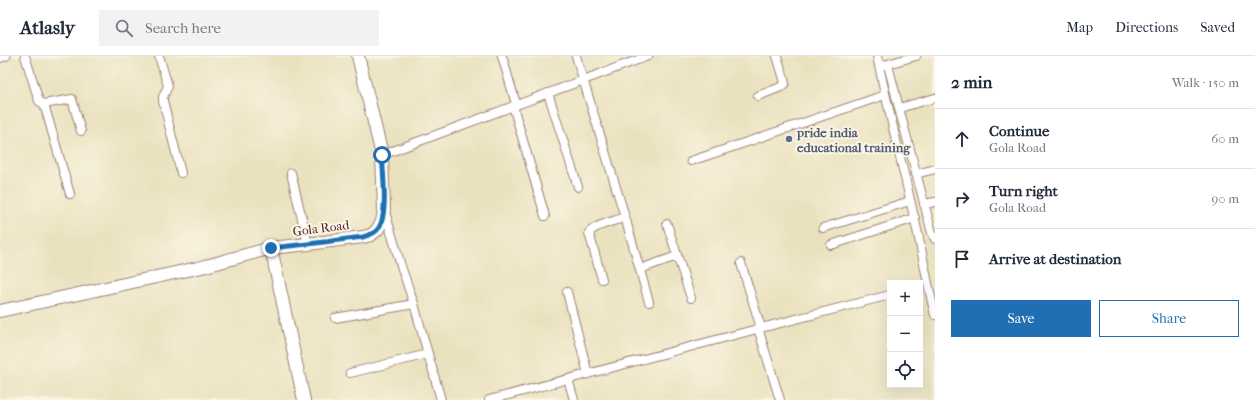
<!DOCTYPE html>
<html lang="en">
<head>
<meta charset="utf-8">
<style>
  body { margin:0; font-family:"IM FELL French Canon",serif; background:#f2f2f3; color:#1f2937 }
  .controls { position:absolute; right:12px; bottom:12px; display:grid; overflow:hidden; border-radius:0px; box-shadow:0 4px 16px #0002 }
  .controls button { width:36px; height:36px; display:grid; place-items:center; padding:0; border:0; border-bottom:1px solid #e0e1e3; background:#fff; color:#1f2937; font:20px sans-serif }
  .stop { position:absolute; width:12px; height:12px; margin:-9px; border:3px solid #1f6fb2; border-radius:50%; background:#fff }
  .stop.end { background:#1f6fb2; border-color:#fff; box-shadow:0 1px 4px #0008 }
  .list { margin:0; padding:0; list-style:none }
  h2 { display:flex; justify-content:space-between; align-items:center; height:52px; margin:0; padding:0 16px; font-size:17px }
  h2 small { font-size:13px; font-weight:400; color:#747a83 }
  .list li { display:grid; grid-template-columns:26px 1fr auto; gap:12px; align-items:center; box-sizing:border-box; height:60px; padding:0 16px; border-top:1px solid #e0e1e3 }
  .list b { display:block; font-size:15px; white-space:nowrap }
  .list p { margin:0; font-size:13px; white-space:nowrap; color:#747a83 }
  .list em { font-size:13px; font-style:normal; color:#747a83 }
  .actions { display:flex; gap:8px; padding:12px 16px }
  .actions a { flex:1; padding:9px 0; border:1px solid #1f6fb2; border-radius:0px; text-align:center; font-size:14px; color:#1f6fb2 }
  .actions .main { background:#1f6fb2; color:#fff }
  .icon { flex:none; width:22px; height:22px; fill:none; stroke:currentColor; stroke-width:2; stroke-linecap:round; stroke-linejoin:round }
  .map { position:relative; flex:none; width:935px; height:344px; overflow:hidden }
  header { display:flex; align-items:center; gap:24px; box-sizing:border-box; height:56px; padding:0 20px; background:#fff; border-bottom:1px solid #e0e1e3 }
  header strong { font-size:19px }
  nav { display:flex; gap:22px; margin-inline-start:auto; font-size:14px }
  .search { width:280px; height:36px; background:#f2f2f3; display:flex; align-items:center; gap:10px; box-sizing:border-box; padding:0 14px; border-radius:0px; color:#747a83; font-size:15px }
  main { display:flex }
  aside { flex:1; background:#fff }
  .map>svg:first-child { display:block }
</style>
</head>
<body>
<header>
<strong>Atlasly</strong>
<div class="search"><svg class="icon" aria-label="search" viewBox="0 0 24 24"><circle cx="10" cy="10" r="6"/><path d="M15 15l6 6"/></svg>Search here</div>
<nav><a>Map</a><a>Directions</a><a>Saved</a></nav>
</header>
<main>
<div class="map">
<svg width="935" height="344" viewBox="0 0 935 344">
  <rect width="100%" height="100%" fill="#fcf5e5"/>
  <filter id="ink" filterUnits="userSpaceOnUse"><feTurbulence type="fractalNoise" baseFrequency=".025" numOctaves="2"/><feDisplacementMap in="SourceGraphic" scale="8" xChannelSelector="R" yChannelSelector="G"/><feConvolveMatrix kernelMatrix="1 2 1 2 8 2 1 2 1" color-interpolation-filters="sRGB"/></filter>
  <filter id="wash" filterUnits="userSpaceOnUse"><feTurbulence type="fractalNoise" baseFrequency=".012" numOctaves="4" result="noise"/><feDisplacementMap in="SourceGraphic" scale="16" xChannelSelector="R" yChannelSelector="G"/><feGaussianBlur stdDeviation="0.9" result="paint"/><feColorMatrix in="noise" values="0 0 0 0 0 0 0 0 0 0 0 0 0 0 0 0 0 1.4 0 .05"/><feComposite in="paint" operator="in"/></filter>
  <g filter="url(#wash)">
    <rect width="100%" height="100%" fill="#eae2bf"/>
  </g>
  <g filter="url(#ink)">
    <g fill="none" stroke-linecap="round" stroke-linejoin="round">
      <defs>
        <g id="street">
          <path d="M 25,0 L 39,45 L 44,48 L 72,43 L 81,75"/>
          <path d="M 159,0 L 168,30 L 163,41 L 163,45 L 181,117"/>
          <path d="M 502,0 L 516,48"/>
          <path d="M 576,0 L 625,161 L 649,246"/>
          <path d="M 877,0 C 888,54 902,107 914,161 C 922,193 927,227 935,259"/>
          <path d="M 0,2 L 6,0"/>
          <path d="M 884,9 L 916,0"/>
          <path d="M 888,9 L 899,52 L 935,42"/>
          <path d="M 548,37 L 578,131"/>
          <path d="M 758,40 L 781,31 L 785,28 L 784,23 L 777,0"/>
          <path d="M 44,48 L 70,138"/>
          <path d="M 513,50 L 545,160"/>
          <path d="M 899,52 L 932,177 L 935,183"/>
          <path d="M 382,99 L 648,0"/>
          <path d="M 691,105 L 885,39"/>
          <path d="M 291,117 L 308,188"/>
          <path d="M 916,118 L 935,113"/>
          <path d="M 924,148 L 935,146"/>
          <path d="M 385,156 L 401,210 L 414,248 L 441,344"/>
          <path d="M 667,168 L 691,242"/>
          <path d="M 823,172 L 910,145"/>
          <path d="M 831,189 L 915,162"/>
          <path d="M 741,207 L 761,272"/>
          <path d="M 640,213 L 677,200"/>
          <path d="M 602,223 L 589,177 C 594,169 616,165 625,161"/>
          <path d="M 567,236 L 588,318"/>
          <path d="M 335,262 L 414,248"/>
          <path d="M 758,272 L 780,344"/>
          <path d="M 350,317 L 428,298"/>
          <path d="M 568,323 L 574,344"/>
          <path d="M 489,344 L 761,272 L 890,239"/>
        </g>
        <g id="secondary">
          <path d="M 271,192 L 304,344"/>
          <path d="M 0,255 L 202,211 L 271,192 L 308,188 L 363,181 L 371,179 L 377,174 L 382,166 L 384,154 L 383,126 L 382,99 L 358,0"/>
        </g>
      </defs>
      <!-- street casing -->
      <use href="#street" stroke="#9a8075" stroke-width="10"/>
      <!-- secondary casing -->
      <use href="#secondary" stroke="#9a8075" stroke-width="14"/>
      <!-- street -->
      <use href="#street" stroke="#fff" stroke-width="8"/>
      <!-- secondary -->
      <use href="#secondary" stroke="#fff" stroke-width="12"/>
    </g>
  </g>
  <g fill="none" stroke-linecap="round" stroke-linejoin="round" filter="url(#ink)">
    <!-- route -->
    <path stroke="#1f6fb2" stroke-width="5" d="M 271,192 L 308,188 L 363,181 C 368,179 374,178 377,174 C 389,162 383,116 382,99"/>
  </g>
  <!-- markers -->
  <circle fill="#5c6f8a" stroke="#fcf5e5" stroke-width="1.5" cx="789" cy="83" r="4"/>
  <g text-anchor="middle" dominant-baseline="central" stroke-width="4" stroke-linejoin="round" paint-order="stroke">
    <!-- service labels -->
    <g font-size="13" font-weight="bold" fill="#4e5e75" stroke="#fcf5e5" text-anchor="start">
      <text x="797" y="76">pride india<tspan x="797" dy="15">educational training</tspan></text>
    </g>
    <!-- street labels -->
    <g font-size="13" fill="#4a1f2b" stroke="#fcf5e5">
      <text transform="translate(321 172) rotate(-7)">Gola Road</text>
    </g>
  </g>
</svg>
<div class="controls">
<button>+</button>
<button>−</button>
<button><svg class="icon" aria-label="locate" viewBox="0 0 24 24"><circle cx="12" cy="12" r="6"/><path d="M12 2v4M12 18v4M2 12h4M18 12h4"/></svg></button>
</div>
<div class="stop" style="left:382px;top:99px"></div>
<div class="stop end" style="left:271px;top:192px"></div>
</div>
<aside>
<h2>2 min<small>Walk · 150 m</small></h2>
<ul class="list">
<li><svg class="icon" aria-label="ahead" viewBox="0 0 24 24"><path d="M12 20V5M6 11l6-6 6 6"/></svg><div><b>Continue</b><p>Gola Road</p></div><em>60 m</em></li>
<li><svg class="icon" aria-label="right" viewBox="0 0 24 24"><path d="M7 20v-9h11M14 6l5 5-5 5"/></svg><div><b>Turn right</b><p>Gola Road</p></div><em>90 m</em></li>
<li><svg class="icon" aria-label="arrive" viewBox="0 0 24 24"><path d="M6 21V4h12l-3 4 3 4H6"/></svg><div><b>Arrive at destination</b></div></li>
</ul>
<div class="actions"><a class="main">Save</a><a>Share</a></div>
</aside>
</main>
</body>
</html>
